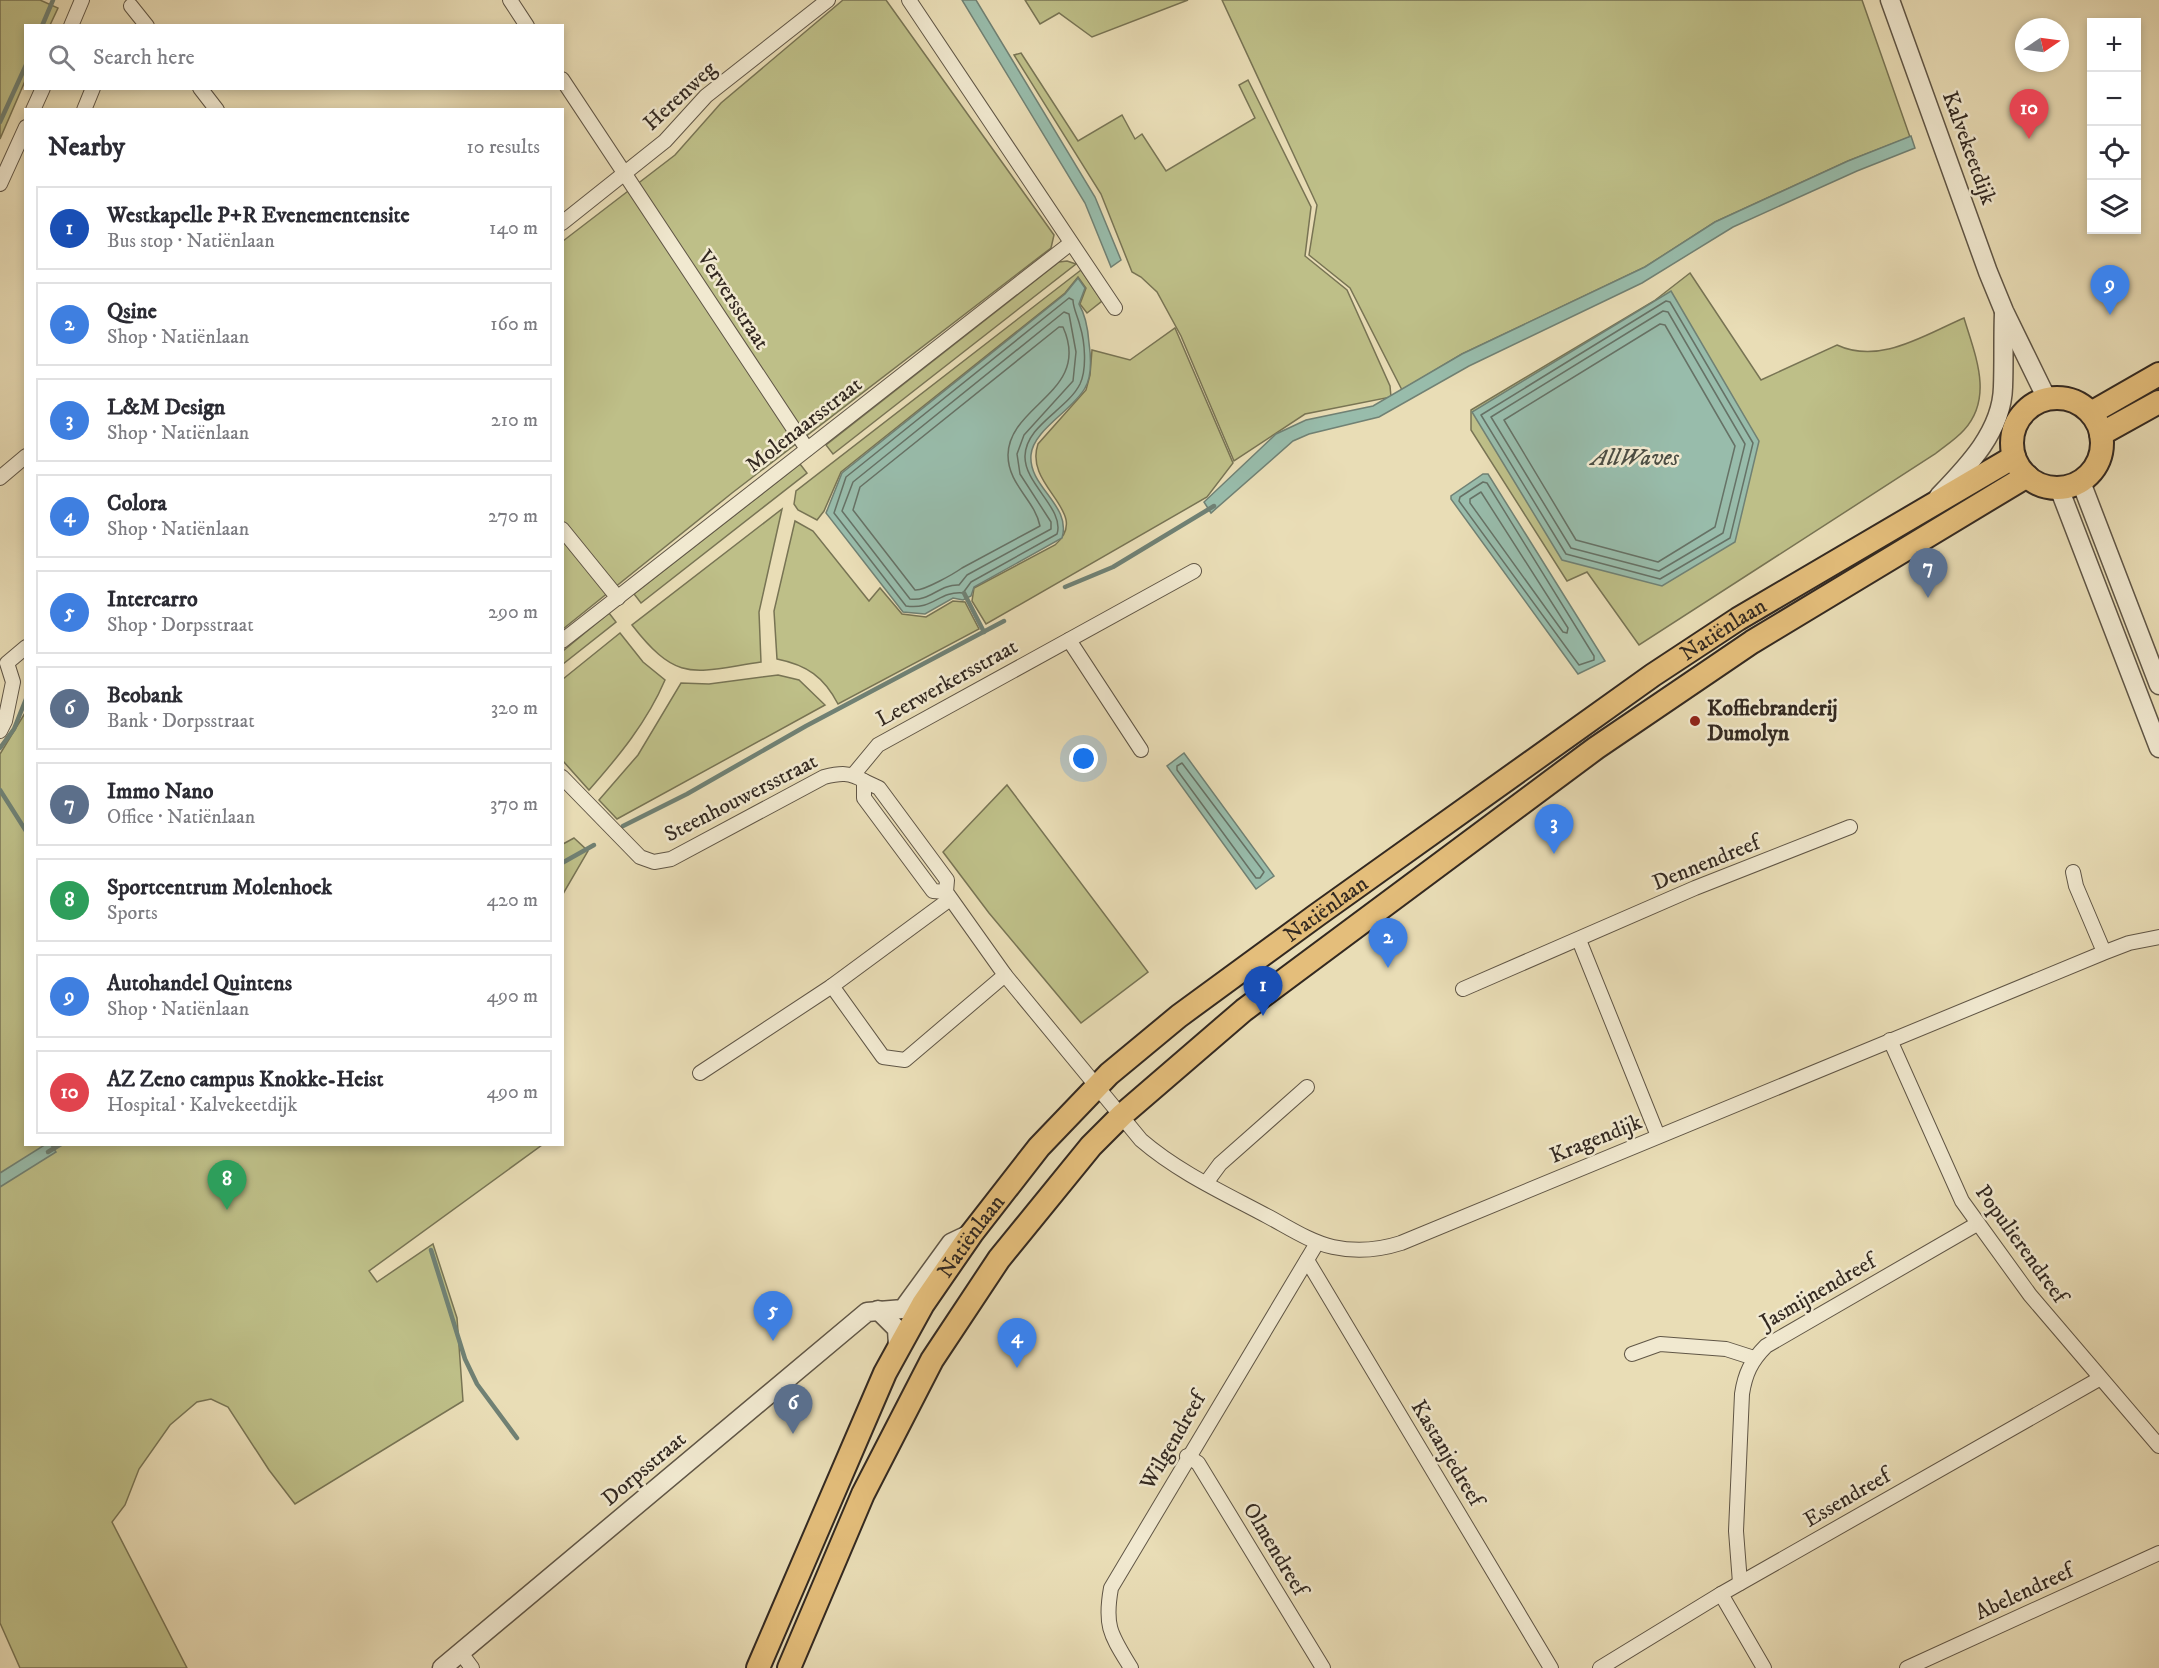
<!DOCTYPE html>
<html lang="en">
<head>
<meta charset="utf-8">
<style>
  body { margin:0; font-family:"IM FELL DW Pica",serif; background:#f7f7f7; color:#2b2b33 }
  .controls { position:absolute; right:18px; top:18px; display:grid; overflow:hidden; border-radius:0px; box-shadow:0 3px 9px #0003 }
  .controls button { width:54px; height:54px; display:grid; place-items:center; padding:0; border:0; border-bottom:2px solid #e1e1e2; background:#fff; color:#2b2b33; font:30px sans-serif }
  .compass { position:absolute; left:2015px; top:18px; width:54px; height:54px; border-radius:50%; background:#fff; box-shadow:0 3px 9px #0003; rotate:77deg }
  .you { position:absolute; left:1084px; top:759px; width:21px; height:21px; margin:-15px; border:4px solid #fff; border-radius:50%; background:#1a73e8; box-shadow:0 0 0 9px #1a73e833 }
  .badge { display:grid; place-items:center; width:39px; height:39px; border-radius:50%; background:#db2777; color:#fff; font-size:20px; font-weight:700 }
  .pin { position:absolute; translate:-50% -50px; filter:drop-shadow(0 2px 3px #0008) }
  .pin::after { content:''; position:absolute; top:32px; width:21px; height:18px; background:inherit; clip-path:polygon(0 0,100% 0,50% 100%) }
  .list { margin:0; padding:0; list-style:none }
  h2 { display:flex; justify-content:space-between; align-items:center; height:78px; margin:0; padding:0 24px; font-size:26px }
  h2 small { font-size:20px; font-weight:400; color:#7c7c81 }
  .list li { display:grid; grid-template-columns:39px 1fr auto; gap:18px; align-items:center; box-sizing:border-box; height:84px; margin:0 12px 12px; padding:0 12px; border:2px solid #e1e1e2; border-radius:0px }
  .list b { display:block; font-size:22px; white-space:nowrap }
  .list p { margin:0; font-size:20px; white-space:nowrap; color:#7c7c81 }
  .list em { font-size:20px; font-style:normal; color:#7c7c81 }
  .icon { flex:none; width:33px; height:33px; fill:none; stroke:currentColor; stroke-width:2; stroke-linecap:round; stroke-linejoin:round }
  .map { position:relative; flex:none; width:2159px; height:1668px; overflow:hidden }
  .search { position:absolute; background:#fff; box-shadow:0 3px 9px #0003; left:24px; top:24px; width:540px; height:66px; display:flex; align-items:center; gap:15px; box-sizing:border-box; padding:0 21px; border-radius:0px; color:#7c7c81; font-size:22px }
  .panel { position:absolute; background:#fff; box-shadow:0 3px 9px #0003; left:24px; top:108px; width:540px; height:1038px; border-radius:0px }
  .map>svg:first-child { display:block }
</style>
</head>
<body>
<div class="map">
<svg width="2159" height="1668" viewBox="0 0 2159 1668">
  <rect width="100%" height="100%" fill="#e9ddb6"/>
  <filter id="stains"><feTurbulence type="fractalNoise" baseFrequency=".00333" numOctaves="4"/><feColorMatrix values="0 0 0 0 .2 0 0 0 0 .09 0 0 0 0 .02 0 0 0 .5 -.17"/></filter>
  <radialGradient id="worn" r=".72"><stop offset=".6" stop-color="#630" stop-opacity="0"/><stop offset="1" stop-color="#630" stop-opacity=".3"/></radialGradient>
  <!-- green -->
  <g fill="#bebf88" stroke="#787454" stroke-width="1.5">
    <path d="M 0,0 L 40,0 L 58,8 L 50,25 L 26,26 L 25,81 L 0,139 Z"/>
    <path d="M 843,0 L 886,0 L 1054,235 L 1051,248 L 732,493 L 563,629 L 563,241 L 675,155 L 721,103 Z"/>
    <path d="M 1025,0 L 1188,0 L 1092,37 L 1059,13 L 1040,24 Z"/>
    <path d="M 1222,0 L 1862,0 L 1910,137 L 1848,161 L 1715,222 L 1645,267 L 1462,354 L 1402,390 L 1350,288 L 1309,255 L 1317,205 Z"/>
    <path d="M 1021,53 L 1078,141 L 1122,115 L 1135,139 L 1142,134 L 1166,171 L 1255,118 L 1239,85 L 1248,80 L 1311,207 L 1305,256 L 1347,290 L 1390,386 L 1391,397 L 1305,414 L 1234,461 L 1181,336 L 1157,292 L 1141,277 L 1132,272 L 1101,194 L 1014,55 Z"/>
    <path d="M 1067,261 L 1076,264 L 833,454 L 826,445 L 1059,262 Z"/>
    <path d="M 1081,270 L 1102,301 L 1087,313 L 1080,304 L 1086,288 L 1078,277 L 1065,293 L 841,472 L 824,511 L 817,520 L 798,510 L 794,504 L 796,491 Z"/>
    <path d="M 1690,273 L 1761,380 L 1837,345 C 1880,365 1924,335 1964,318 C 1975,355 1994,397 1964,430 C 1956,439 1945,446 1935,454 L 1639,645 L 1587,572 L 1567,581 L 1471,430 L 1471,410 L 1654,301 Z"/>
    <path d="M 1175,328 L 1233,463 L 1207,497 L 986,624 L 972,601 L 974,588 L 1055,545 C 1093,512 1023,487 1038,444 L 1086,390 L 1090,375 L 1092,350 L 1130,360 Z"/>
    <path d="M 800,464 L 807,473 L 641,603 L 634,594 Z"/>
    <path d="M 782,509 L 759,612 L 761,662 C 693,672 678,684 632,625 Z"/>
    <path d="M 795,521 L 813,531 L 869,601 L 880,588 L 902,614 L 926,617 L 953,601 L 965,602 L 979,629 L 838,704 C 824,677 807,665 777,659 L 774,611 Z"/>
    <path d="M 609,613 L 616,622 L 563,664 L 563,651 Z"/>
    <path d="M 620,633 L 643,662 L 665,680 C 647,722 619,756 589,790 L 563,761 L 563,679 Z"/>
    <path d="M 778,675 L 799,680 L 825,705 L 617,819 L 599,800 L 638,755 L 681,683 L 709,684 Z"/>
    <path d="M 25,713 L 26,1144 L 542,1145 L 369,1271 L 377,1282 L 433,1244 L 457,1318 L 463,1401 L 295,1504 L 269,1470 L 228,1407 L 211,1399 L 197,1402 L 170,1425 L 139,1469 L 125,1505 L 112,1522 L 187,1668 L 20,1668 L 0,1623 L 0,754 Z"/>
    <path d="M 1007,785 L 1148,972 L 1081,1023 L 989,913 L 943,852 Z"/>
    <path d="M 574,838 L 588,851 L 563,894 L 563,844 Z"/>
  </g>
  <!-- water -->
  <g fill="#98bcab" stroke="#708174" stroke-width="1.5">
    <path d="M 962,0 L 976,0 L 1095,197 L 1121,260 L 1111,267 L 1085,203 Z"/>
    <path d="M 1911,136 L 1915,148 L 1857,171 L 1733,227 L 1642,283 L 1469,366 L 1379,417 L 1309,434 L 1293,441 L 1211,513 L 1204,502 L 1276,434 L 1306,420 L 1373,406 L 1462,354 L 1645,267 L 1715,222 L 1848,161 Z"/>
    <path d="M 1078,278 L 1085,288 L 1079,304 C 1086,316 1088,329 1089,343 C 1091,357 1092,376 1085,388 C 1073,410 1033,430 1031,455 C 1028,487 1072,505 1062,538 L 974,587 L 971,596 L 963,600 L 953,598 L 925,614 L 903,612 L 826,513 L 842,473 L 1065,294 Z"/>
    <path d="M 1671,291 L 1759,441 L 1735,542 L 1662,586 L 1562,560 L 1472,412 Z"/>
    <path d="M 1483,474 L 1488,474 L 1605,661 L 1578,674 L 1451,499 L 1451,496 Z"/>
    <path d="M 1184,753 L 1274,876 L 1256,889 L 1167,766 Z"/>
    <path d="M 46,1144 L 51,1145 L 56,1152 L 0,1187 L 0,1173 Z"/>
  </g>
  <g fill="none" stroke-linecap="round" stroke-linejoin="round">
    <!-- shore -->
    <g stroke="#667266" stroke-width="1.5">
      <path d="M 1069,298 L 1073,300 C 1073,308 1078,317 1080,326 C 1085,342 1087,369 1080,384 C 1067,410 1026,425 1025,456 C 1024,484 1065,509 1057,534 L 971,582 L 963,593 C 938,591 934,610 906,606 L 834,513 L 846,477 Z"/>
      <path d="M 1666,301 L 1670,302 L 1753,443 L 1730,538 L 1660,579 L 1566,554 L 1481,415 Z"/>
      <path d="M 1663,311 L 1668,312 L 1745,444 L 1723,533 L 1659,571 L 1571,548 L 1491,417 Z"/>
      <path d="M 1064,312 L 1069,314 L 1076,352 L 1073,381 L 1024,435 L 1017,454 L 1020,474 L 1051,522 L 1051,529 L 967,575 L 959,585 C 940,584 929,602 910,599 L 842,511 L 853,482 Z"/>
      <path d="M 1660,324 L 1665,325 L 1735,446 L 1715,527 L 1658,562 L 1576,540 L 1504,420 Z"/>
      <path d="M 1059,327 L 1063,327 C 1092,392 1009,404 1008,455 C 1008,485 1035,500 1040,526 L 962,568 C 955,573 924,591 915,590 L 853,510 L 860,487 Z"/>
      <path d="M 1483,482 L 1487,483 L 1594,656 L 1594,660 L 1579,665 L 1459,501 L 1460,497 Z"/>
      <path d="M 1481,492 L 1568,628 L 1567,633 L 1563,632 L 1470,503 L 1470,499 Z"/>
      <path d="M 1182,763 L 1264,872 L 1260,878 L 1256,878 L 1177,770 L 1177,766 Z"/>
    </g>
    <!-- stream -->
    <g stroke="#708174" stroke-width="4.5">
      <path d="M 42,26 L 53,0"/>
      <path d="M 0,122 L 26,65"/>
      <path d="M 1065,587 L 1113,567 L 1214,506"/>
      <path d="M 964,593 L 984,632"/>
      <path d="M 0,748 L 14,729 L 26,699"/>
      <path d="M 0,790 L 26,831"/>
      <path d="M 623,826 L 687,794 L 806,726 L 1004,621"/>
      <path d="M 562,863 L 594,845"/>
      <path d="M 48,1152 L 61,1144"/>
      <path d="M 431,1250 L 465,1359 L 477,1384 L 517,1438"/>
    </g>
    <defs>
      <g id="minor">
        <path d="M 510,0 L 527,26"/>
        <path d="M 909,0 L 1115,308"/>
        <path d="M 131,6 L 147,26"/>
        <path d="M 71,26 L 82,0"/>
        <path d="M 562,79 L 807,449"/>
        <path d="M 200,88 L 217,110"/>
        <path d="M 33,110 L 43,88"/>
        <path d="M 84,110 L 93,88"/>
        <path d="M 0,184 L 26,127"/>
        <path d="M 562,223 L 665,141 L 706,96 L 828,0"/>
        <path d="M 0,478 L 26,456"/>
        <path d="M 562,529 L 618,598"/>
        <path d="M 1069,640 L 1141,750"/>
        <path d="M 562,641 L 1071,243"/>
        <path d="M 0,731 L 5,721 L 13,682 L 7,663 L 26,647"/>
        <path d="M 854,774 L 878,745 L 1194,571"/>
        <path d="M 562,777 L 640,857 L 654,862 L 671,859 L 824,777 C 840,773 850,772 864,781 L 864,798 L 933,891 L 946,892"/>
        <path d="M 864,781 L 879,788 L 947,880 L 946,892 L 1005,975 L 1141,1140 C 1178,1172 1224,1193 1267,1216 C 1288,1227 1310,1242 1333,1247 C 1356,1252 1379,1250 1401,1243 L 2103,953 L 2129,943 L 2159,937"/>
        <path d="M 2073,872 L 2076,886 L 2104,952"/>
        <path d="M 1579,940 L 1658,1136"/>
        <path d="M 832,986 L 950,899"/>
        <path d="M 1463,989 L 1695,888 L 1850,827"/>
        <path d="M 1890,1040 L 1962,1201 L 2030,1295 L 2159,1446"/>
        <path d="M 700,1073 L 832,986 L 883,1057 L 905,1060 L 1005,975"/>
        <path d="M 1206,1183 L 1220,1164 L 1307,1087"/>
        <path d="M 1307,1260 L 1551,1668"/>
        <path d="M 1632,1354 L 1660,1344 L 1726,1349 L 1754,1358"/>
        <path d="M 1187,1456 L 1198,1463 L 1323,1668"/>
        <path d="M 1740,1583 L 1736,1531 L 1742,1394 C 1745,1374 1751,1361 1766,1346 L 1977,1224"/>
        <path d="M 1721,1594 L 1764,1668"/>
        <path d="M 461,1653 L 472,1668"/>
        <path d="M 1131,1668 C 1111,1635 1104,1627 1111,1588 L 1317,1243"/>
        <path d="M 1600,1668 L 1721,1594 L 2099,1379"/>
        <path d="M 1907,1668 L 2159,1553"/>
      </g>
      <g id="tertiary">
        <path d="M 1890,0 L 1988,272 L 2004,311 L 2047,399"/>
        <path d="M 2081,482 L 2159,685"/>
        <path d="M 2059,488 L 2159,748"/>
        <path d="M 1939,496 C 1968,466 2002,431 2003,387 C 2004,362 2003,337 2004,313"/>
        <path d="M 878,1310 L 897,1329 L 898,1346"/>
        <path d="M 442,1668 L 867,1312 L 903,1309 L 951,1243 L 972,1233"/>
      </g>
      <g id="primary">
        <circle cx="2057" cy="443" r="45"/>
        <path d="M 2091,413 L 2159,374"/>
        <path d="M 2101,434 L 2159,402"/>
        <path id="s1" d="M 758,1668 L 885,1373 L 923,1304 L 972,1233 L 1039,1147 L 1109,1074 L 1179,1016 L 1317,915 L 1653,675 L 1738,619 L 2014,457"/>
        <path d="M 789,1668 L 863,1494 L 932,1360 L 999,1259 L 1091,1146 L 1122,1115 L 1244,1010 L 1596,748 L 1752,642 L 2027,476"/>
      </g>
    </defs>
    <!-- minor casing -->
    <use href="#minor" stroke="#605646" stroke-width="16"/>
    <!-- tertiary casing -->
    <use href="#tertiary" stroke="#605646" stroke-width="21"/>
    <!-- primary casing -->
    <use href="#primary" stroke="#332921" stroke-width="26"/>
    <!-- minor -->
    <use href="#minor" stroke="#f1e9d0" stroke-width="14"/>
    <!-- tertiary -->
    <use href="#tertiary" stroke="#f1e9d0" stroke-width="18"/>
    <!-- primary -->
    <use href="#primary" stroke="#e4be7b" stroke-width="22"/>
  </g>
  <!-- markers -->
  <circle fill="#8f2418" stroke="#f1e9d0" stroke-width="2" cx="1695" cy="721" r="6"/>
  <g text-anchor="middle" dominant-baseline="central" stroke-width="5" stroke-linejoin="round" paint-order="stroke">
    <!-- street labels -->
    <g font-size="22" fill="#332921" stroke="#f1e9d0">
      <text transform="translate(680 96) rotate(-43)">Herenweg</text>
      <text transform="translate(1969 148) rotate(70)">Kalvekeetdijk</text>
      <text transform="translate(733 300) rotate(57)">Verversstraat</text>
      <text transform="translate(804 425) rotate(-38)">Molenaarsstraat</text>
      <text stroke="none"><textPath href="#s1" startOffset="1455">Natiënlaan</textPath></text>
      <text transform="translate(947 683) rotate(-29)">Leerwerkersstraat</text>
      <text transform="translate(741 798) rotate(-27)">Steenhouwersstraat</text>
      <text transform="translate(1706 863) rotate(-22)">Dennendreef</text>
      <text stroke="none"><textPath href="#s1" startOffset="969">Natiënlaan</textPath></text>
      <text transform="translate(1596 1139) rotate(-22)">Kragendijk</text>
      <text stroke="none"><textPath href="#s1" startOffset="483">Natiënlaan</textPath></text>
      <text transform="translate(2021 1244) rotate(54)">Populierendreef</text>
      <text transform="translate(1818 1292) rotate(-30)">Jasmijnendreef</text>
      <text transform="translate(1173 1441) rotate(-60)">Wilgendreef</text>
      <text transform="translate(1447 1453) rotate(59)">Kastanjedreef</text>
      <text transform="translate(644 1469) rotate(-40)">Dorpsstraat</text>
      <text transform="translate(1847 1498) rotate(-30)">Essendreef</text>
      <text transform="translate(1275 1549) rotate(59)">Olmendreef</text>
      <text transform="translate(2024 1592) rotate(-25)">Abelendreef</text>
    </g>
    <!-- poi labels -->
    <g font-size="22" font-weight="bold" fill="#332921" stroke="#f1e9d0" text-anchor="start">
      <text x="1707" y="708">Koffiebranderij<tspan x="1707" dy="25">Dumolyn</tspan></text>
    </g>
    <!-- water labels -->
    <g font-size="24" font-style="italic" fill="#4c4e44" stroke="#f1e9d0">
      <text x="1635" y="458">AllWaves</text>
    </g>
  </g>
  <rect width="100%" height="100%" filter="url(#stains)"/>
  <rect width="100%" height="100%" fill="url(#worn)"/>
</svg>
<div class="controls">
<button>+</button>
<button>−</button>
<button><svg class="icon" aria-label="locate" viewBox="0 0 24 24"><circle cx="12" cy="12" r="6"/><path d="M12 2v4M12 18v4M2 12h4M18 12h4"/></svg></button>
<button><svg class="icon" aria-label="layers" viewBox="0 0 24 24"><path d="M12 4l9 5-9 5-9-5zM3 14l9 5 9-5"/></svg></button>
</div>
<svg class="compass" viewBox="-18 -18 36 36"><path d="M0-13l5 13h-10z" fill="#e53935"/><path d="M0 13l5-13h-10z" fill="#7c7c81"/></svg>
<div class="you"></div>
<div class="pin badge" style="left:1263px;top:1016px;background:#1a4fb4">1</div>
<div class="pin badge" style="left:1388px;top:968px;background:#3f7fe0">2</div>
<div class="pin badge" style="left:1554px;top:854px;background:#3f7fe0">3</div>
<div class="pin badge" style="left:1017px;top:1368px;background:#3f7fe0">4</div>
<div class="pin badge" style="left:773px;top:1341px;background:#3f7fe0">5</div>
<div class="pin badge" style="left:793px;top:1434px;background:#5c6f8a">6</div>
<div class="pin badge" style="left:1928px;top:598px;background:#5c6f8a">7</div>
<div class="pin badge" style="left:227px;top:1210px;background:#2e9e5b">8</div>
<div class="pin badge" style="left:2110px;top:315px;background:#3f7fe0">9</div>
<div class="pin badge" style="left:2029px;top:139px;background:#e0444e">10</div>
<div class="search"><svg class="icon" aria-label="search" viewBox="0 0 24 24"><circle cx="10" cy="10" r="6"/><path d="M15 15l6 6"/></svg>Search here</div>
<section class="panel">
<h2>Nearby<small>10 results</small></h2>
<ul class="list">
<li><span class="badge" style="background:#1a4fb4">1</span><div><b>Westkapelle P+R Evenementensite</b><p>Bus stop · Natiënlaan</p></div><em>140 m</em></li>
<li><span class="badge" style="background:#3f7fe0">2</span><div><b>Qsine</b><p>Shop · Natiënlaan</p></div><em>160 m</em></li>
<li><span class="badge" style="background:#3f7fe0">3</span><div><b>L&amp;M Design</b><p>Shop · Natiënlaan</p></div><em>210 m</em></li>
<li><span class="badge" style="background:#3f7fe0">4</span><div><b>Colora</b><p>Shop · Natiënlaan</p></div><em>270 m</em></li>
<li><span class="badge" style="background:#3f7fe0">5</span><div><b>Intercarro</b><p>Shop · Dorpsstraat</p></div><em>290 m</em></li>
<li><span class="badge" style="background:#5c6f8a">6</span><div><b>Beobank</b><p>Bank · Dorpsstraat</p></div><em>320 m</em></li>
<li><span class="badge" style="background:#5c6f8a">7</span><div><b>Immo Nano</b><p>Office · Natiënlaan</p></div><em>370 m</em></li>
<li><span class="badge" style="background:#2e9e5b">8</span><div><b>Sportcentrum Molenhoek</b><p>Sports</p></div><em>420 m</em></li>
<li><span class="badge" style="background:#3f7fe0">9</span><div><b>Autohandel Quintens</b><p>Shop · Natiënlaan</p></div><em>490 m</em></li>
<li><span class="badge" style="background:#e0444e">10</span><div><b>AZ Zeno campus Knokke-Heist</b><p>Hospital · Kalvekeetdijk</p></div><em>490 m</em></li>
</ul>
</section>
</div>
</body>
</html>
